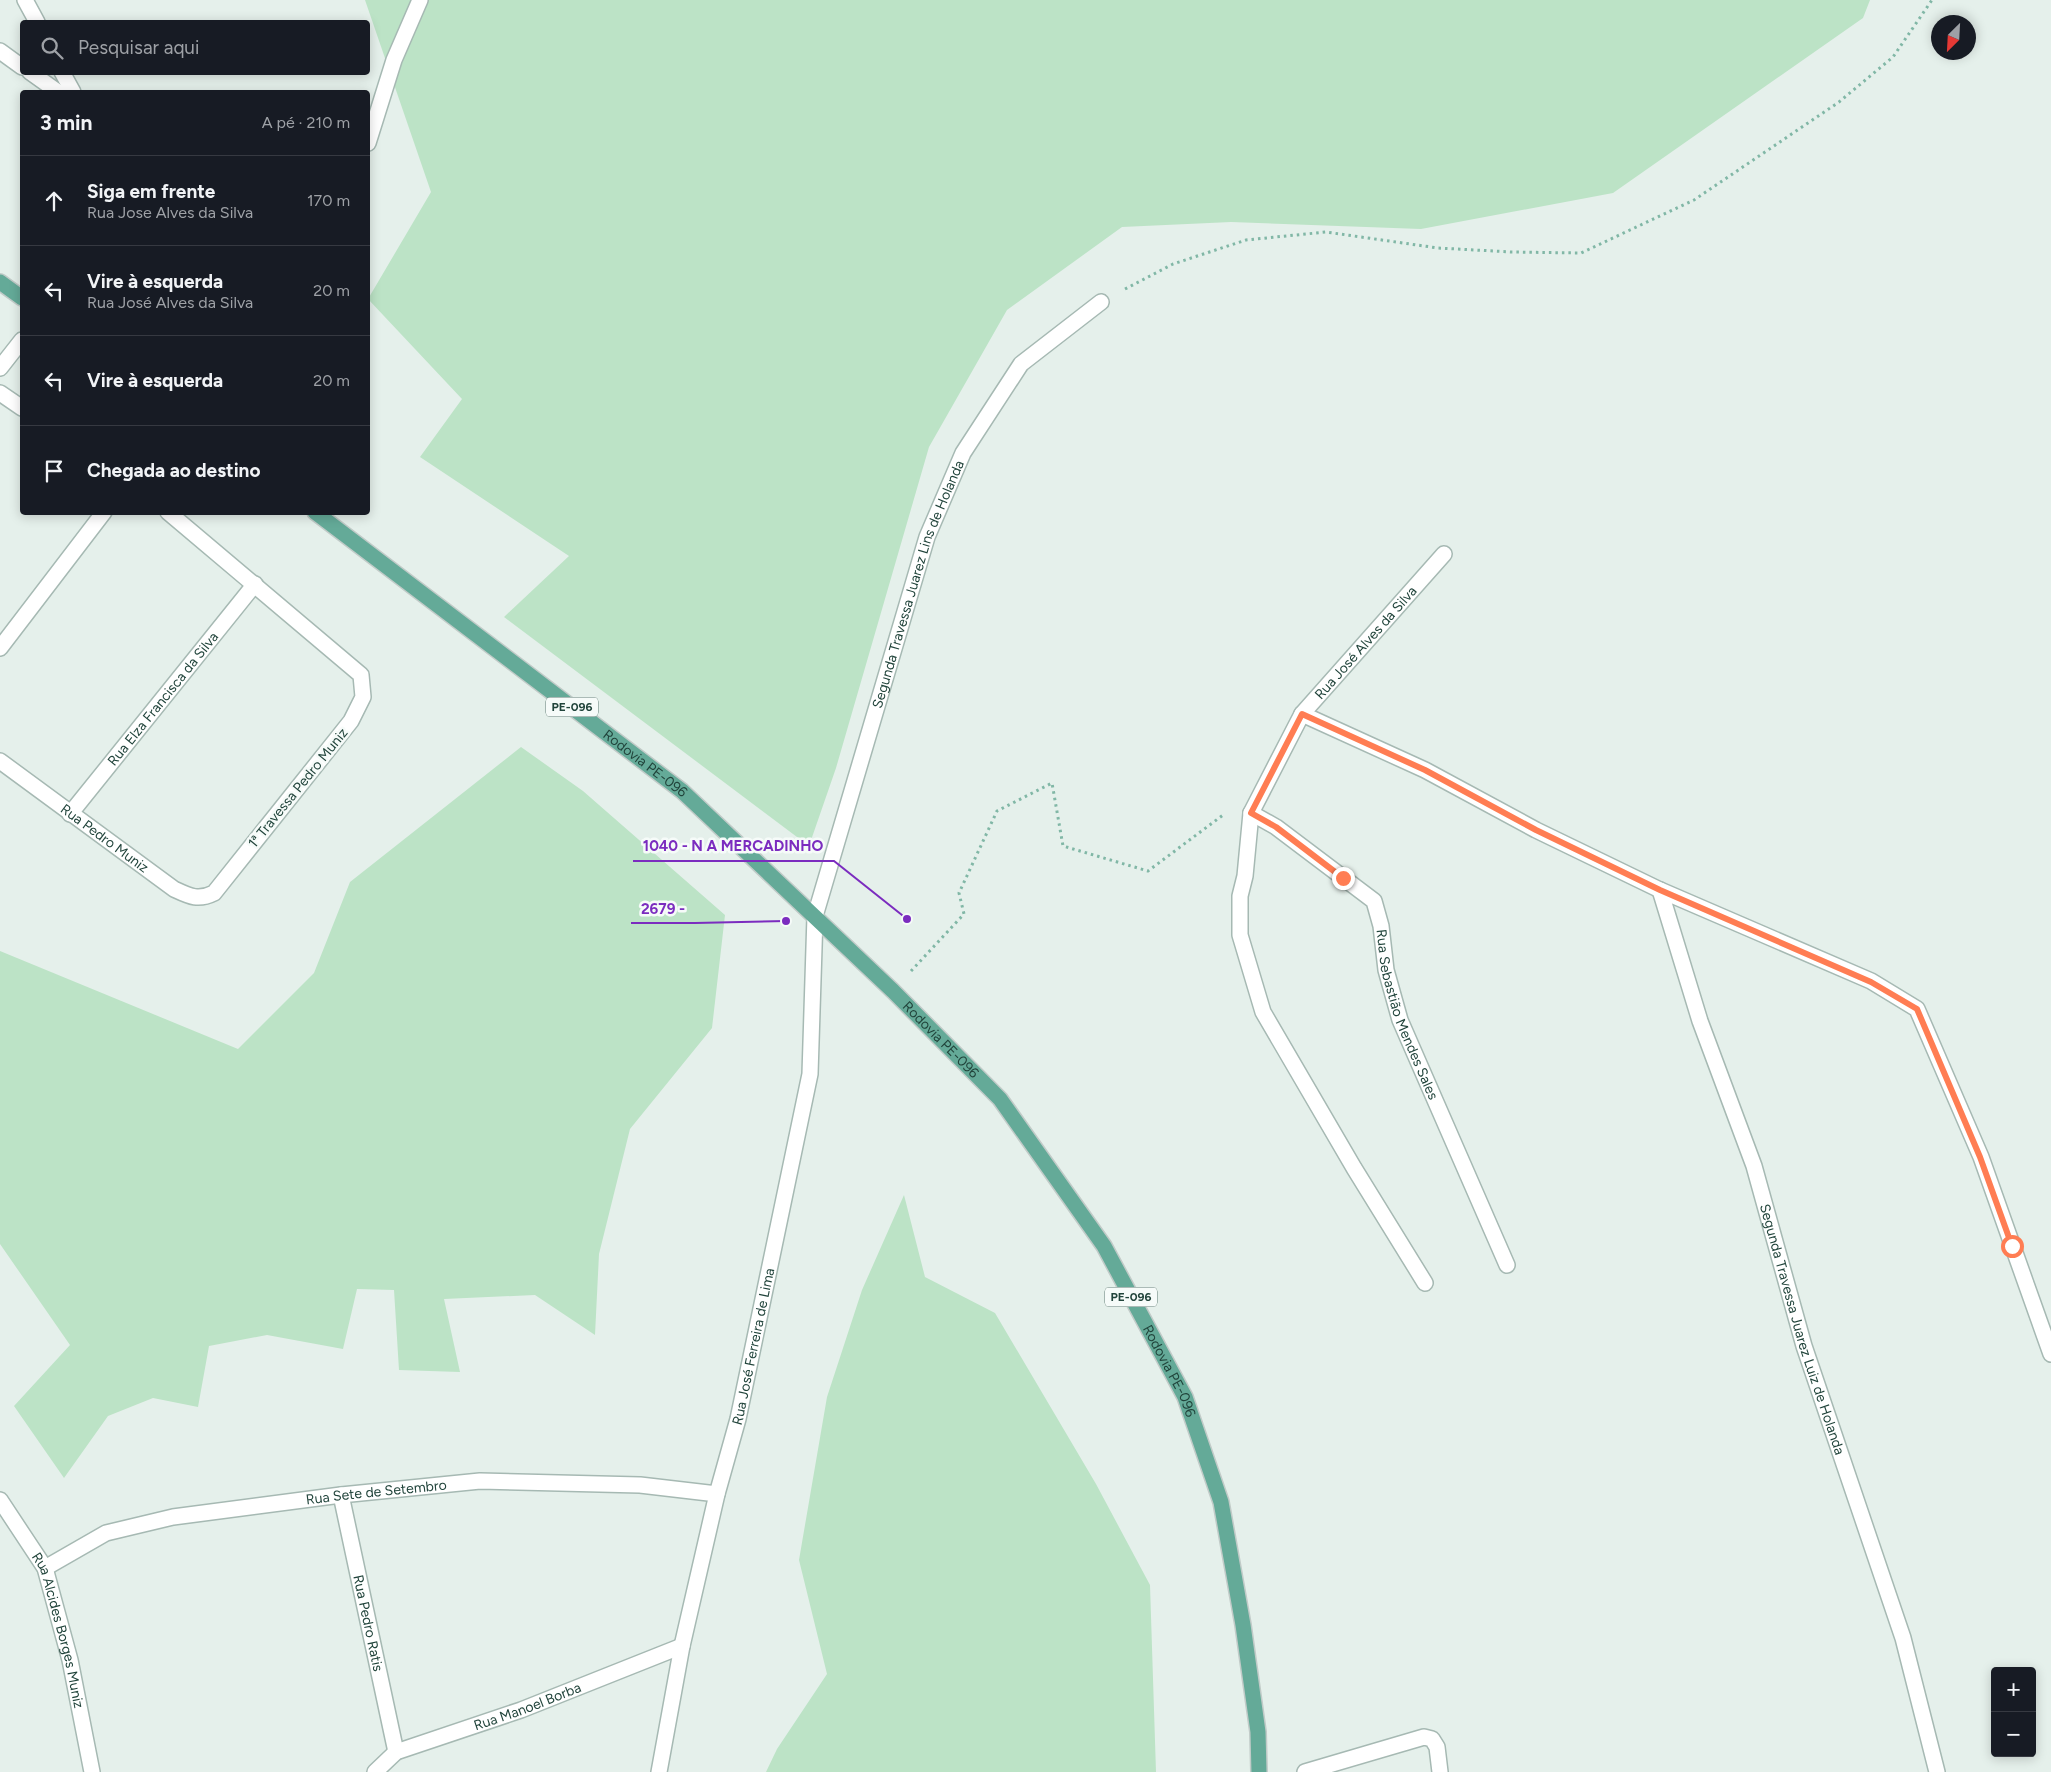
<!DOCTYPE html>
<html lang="pt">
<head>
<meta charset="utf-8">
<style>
  body { margin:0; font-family:Figtree,sans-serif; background:#242831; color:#f1f3f6 }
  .controls { position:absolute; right:15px; bottom:15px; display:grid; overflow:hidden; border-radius:5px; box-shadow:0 2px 12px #0003 }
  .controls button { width:45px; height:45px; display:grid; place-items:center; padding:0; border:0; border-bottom:1px solid #363941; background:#171b24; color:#f1f3f6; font:25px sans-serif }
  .compass { position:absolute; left:1931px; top:15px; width:45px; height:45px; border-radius:50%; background:#171b24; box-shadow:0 2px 12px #0003; rotate:204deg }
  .stop { position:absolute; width:15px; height:15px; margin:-11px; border:4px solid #ff7d53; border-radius:50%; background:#fff }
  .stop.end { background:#ff7d53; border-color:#fff; box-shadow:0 1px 5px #0008 }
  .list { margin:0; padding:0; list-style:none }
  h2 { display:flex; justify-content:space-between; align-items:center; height:65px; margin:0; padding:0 20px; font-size:21px }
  h2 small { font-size:16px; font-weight:400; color:#9ea1a6 }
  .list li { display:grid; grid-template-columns:32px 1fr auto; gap:15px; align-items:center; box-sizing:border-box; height:90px; padding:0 20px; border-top:1px solid #363941 }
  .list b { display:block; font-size:19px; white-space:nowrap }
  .list p { margin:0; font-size:16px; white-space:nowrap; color:#9ea1a6 }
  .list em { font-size:16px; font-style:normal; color:#9ea1a6 }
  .icon { flex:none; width:28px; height:28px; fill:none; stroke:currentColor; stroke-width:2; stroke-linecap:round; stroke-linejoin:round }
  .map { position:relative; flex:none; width:2051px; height:1772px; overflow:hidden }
  .search { position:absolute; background:#171b24; box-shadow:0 2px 12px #0003; left:20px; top:20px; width:350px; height:55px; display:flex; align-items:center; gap:12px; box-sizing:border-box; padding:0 18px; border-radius:5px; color:#9ea1a6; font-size:19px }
  .panel { position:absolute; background:#171b24; box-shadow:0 2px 12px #0003; left:20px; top:90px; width:350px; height:425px; border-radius:5px }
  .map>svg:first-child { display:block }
</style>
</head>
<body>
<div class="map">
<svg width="2051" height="1772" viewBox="0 0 2051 1772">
  <rect width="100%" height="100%" fill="#e5f0eb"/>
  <!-- green -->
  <g fill="#bce3c6">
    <path d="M 365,0 L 1870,0 L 1863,18 L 1613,193 L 1421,229 L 1231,222 L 1122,227 L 1007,310 L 929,447 L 836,768 L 809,846 L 504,617 L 569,556 L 420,457 L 462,399 L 368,299 L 431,192 Z"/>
    <path d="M 521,747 L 583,791 L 725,915 L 712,1028 L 630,1129 L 599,1254 L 595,1335 L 535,1295 L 444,1299 L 460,1372 L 399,1370 L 394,1290 L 357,1289 L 343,1349 L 267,1335 L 209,1346 L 198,1407 L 153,1398 L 108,1416 L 64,1478 L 14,1406 L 70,1345 L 0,1244 L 0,951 L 238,1049 L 314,973 L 350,882 Z"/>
    <path d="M 904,1195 L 925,1277 L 995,1313 L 1096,1484 L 1150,1585 L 1156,1772 L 766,1772 L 777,1749 L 827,1674 L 799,1560 L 827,1397 L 862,1290 Z"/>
  </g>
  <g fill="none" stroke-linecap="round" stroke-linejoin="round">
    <defs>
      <g id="street">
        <path d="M 25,0 L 37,22"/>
        <path d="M 0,51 L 22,67"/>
        <path d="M 30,72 L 58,92"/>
        <path d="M 62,72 L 73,92"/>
        <path d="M 368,143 L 394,60 L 420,0"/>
        <path d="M 0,368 L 22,340"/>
        <path d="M 0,393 L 22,408"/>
        <path d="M 0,648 L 104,512"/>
        <path d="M 1302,714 L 1425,770 L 1536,830 L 1660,890 L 1871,981 L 1917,1009 L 1981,1157 L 2051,1354"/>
        <path id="s1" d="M 0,761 L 174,889 C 189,896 198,901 214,893 L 351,721 L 363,697 L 361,675 L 168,512"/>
        <path id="s2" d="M 1251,813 L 1276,827 L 1374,901 L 1381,926 L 1386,970 L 1400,1020 L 1507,1265"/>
        <path id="s3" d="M 70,814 L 255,584"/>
        <path id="s4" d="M 1660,890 L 1700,1021 L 1754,1166 L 1804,1346 L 1903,1638 L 1937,1772"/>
        <path id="s5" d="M 1425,1283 L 1354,1168 L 1263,1012 L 1240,935 L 1240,896 L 1245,876 L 1251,813 L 1302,714 L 1444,554"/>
        <path id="s6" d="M 341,1495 L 396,1752"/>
        <path id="s7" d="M 0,1500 L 45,1568 L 70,1660 L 92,1772"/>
        <path id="s8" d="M 45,1568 L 106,1533 L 173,1517 L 341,1495 L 480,1481 L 640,1485 L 717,1494"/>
        <path id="s9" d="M 375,1772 L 396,1752 L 521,1710 L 682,1646"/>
        <path id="s10" d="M 659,1772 L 682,1646 L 717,1494 L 738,1419 L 810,1074 L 815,916 L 927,537 L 963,453 L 1021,364 L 1101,302"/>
        <path d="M 1305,1772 L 1424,1737 L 1432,1739 L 1437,1747 L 1440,1772"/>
      </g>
      <g id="primary">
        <path d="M 0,282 L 22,298"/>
        <path id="s11" d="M 315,512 L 682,791 L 893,991 L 1000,1099 L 1104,1246 L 1185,1397 L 1221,1502 L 1243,1625 L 1258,1732 L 1259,1772"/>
      </g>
    </defs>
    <!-- street casing -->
    <use href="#street" stroke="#a6b9b3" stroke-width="18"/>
    <!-- primary casing -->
    <use href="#primary" stroke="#c1cbc8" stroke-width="18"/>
    <!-- path -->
    <g stroke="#81b7a6" stroke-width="3" stroke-dasharray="2.5 4" stroke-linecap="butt">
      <path d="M 1125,289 L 1173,264 L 1246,240 L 1326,232 L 1438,248 L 1512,252 L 1581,253 L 1694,200 L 1839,102 L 1893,57 L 1932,0"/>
      <path d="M 911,971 L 964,914 L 959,893 L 997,811 L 1052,783 L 1063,846 L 1148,871 L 1223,815"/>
    </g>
    <!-- street -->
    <use href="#street" stroke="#fff" stroke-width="15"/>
    <!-- primary -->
    <use href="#primary" stroke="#64aa98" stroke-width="15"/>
  </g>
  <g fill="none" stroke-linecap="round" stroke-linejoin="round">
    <!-- route -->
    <path stroke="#ff7d53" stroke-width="6" d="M 1343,878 L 1276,827 L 1251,813 L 1302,714 L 1425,770 L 1536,830 L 1660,890 L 1871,982 L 1917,1009 L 1980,1157 L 2012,1246"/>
  </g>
  <g text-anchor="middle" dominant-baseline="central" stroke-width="5" stroke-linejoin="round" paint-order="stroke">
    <!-- shield labels -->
    <g fill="#f6fbf9" stroke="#617b74" stroke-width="1">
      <rect x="546" y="697.5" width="52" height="19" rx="4"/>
      <rect x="1105" y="1287.5" width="52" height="19" rx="4"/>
    </g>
    <g font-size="12" font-weight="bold" fill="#21443b">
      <text x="572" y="707">PE-096</text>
      <text x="1131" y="1297">PE-096</text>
    </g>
    <!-- street labels -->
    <g font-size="14" fill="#21443b" stroke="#f6fbf9">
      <text stroke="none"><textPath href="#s10" startOffset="1220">Segunda Travessa Juarez Lins de Holanda</textPath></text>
      <text stroke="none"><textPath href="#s5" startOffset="726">Rua José Alves da Silva</textPath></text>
      <text stroke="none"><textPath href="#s3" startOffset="148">Rua Elza Francisca da Silva</textPath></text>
      <text stroke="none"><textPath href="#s11" startOffset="415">Rodovia PE-096</textPath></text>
      <text transform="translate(298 788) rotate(-51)">1ª Travessa Pedro Muniz</text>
      <text stroke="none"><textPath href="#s1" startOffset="130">Rua Pedro Muniz</textPath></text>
      <text stroke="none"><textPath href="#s2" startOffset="270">Rua Sebastião Mendes Sales</textPath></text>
      <text stroke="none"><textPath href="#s11" startOffset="820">Rodovia PE-096</textPath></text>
      <text stroke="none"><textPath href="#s4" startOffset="462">Segunda Travessa Juarez Luiz de Holanda</textPath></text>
      <text stroke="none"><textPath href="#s10" startOffset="436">Rua José Ferreira de Lima</textPath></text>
      <text stroke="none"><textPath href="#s11" startOffset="1225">Rodovia PE-096</textPath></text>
      <text stroke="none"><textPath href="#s8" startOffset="344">Rua Sete de Setembro</textPath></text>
      <text stroke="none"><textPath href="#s6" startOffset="131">Rua Pedro Ratis</textPath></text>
      <text stroke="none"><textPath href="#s7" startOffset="145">Rua Alcides Borges Muniz</textPath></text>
      <text stroke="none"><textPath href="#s9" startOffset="168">Rua Manoel Borba</textPath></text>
    </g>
  </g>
  <!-- callouts -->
  <path fill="none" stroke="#7b2cbf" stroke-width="2" d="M907 919L834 861H633M786 921L695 923H631"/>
  <g fill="#7b2cbf" stroke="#f6fbf9" stroke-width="2">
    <circle cx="907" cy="919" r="5"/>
    <circle cx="786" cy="921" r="5"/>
  </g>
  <g font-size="15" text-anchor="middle" font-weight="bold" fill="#7b2cbf" stroke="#f6fbf9" stroke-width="5" stroke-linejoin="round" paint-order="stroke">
    <text x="733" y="851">1040 - N A MERCADINHO</text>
    <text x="663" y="914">2679 -</text>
  </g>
</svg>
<div class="controls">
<button>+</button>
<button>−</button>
</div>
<svg class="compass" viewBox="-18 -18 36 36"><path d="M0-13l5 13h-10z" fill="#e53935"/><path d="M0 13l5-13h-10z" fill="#9ea1a6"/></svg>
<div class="stop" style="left:2012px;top:1246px"></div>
<div class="stop end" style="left:1343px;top:878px"></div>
<div class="search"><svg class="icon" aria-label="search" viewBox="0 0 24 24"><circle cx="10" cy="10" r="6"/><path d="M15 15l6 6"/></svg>Pesquisar aqui</div>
<section class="panel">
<h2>3 min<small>A pé · 210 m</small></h2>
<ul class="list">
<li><svg class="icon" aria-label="ahead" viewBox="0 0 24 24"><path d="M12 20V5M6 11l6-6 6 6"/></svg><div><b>Siga em frente</b><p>Rua Jose Alves da Silva</p></div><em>170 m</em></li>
<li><svg class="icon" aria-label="left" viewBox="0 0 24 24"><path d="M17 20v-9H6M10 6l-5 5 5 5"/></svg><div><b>Vire à esquerda</b><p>Rua José Alves da Silva</p></div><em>20 m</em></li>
<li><svg class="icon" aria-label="left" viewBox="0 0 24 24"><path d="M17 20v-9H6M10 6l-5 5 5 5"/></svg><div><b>Vire à esquerda</b></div><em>20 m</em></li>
<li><svg class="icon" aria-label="arrive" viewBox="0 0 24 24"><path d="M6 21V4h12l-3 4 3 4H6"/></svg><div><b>Chegada ao destino</b></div></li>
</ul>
</section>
</div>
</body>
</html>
